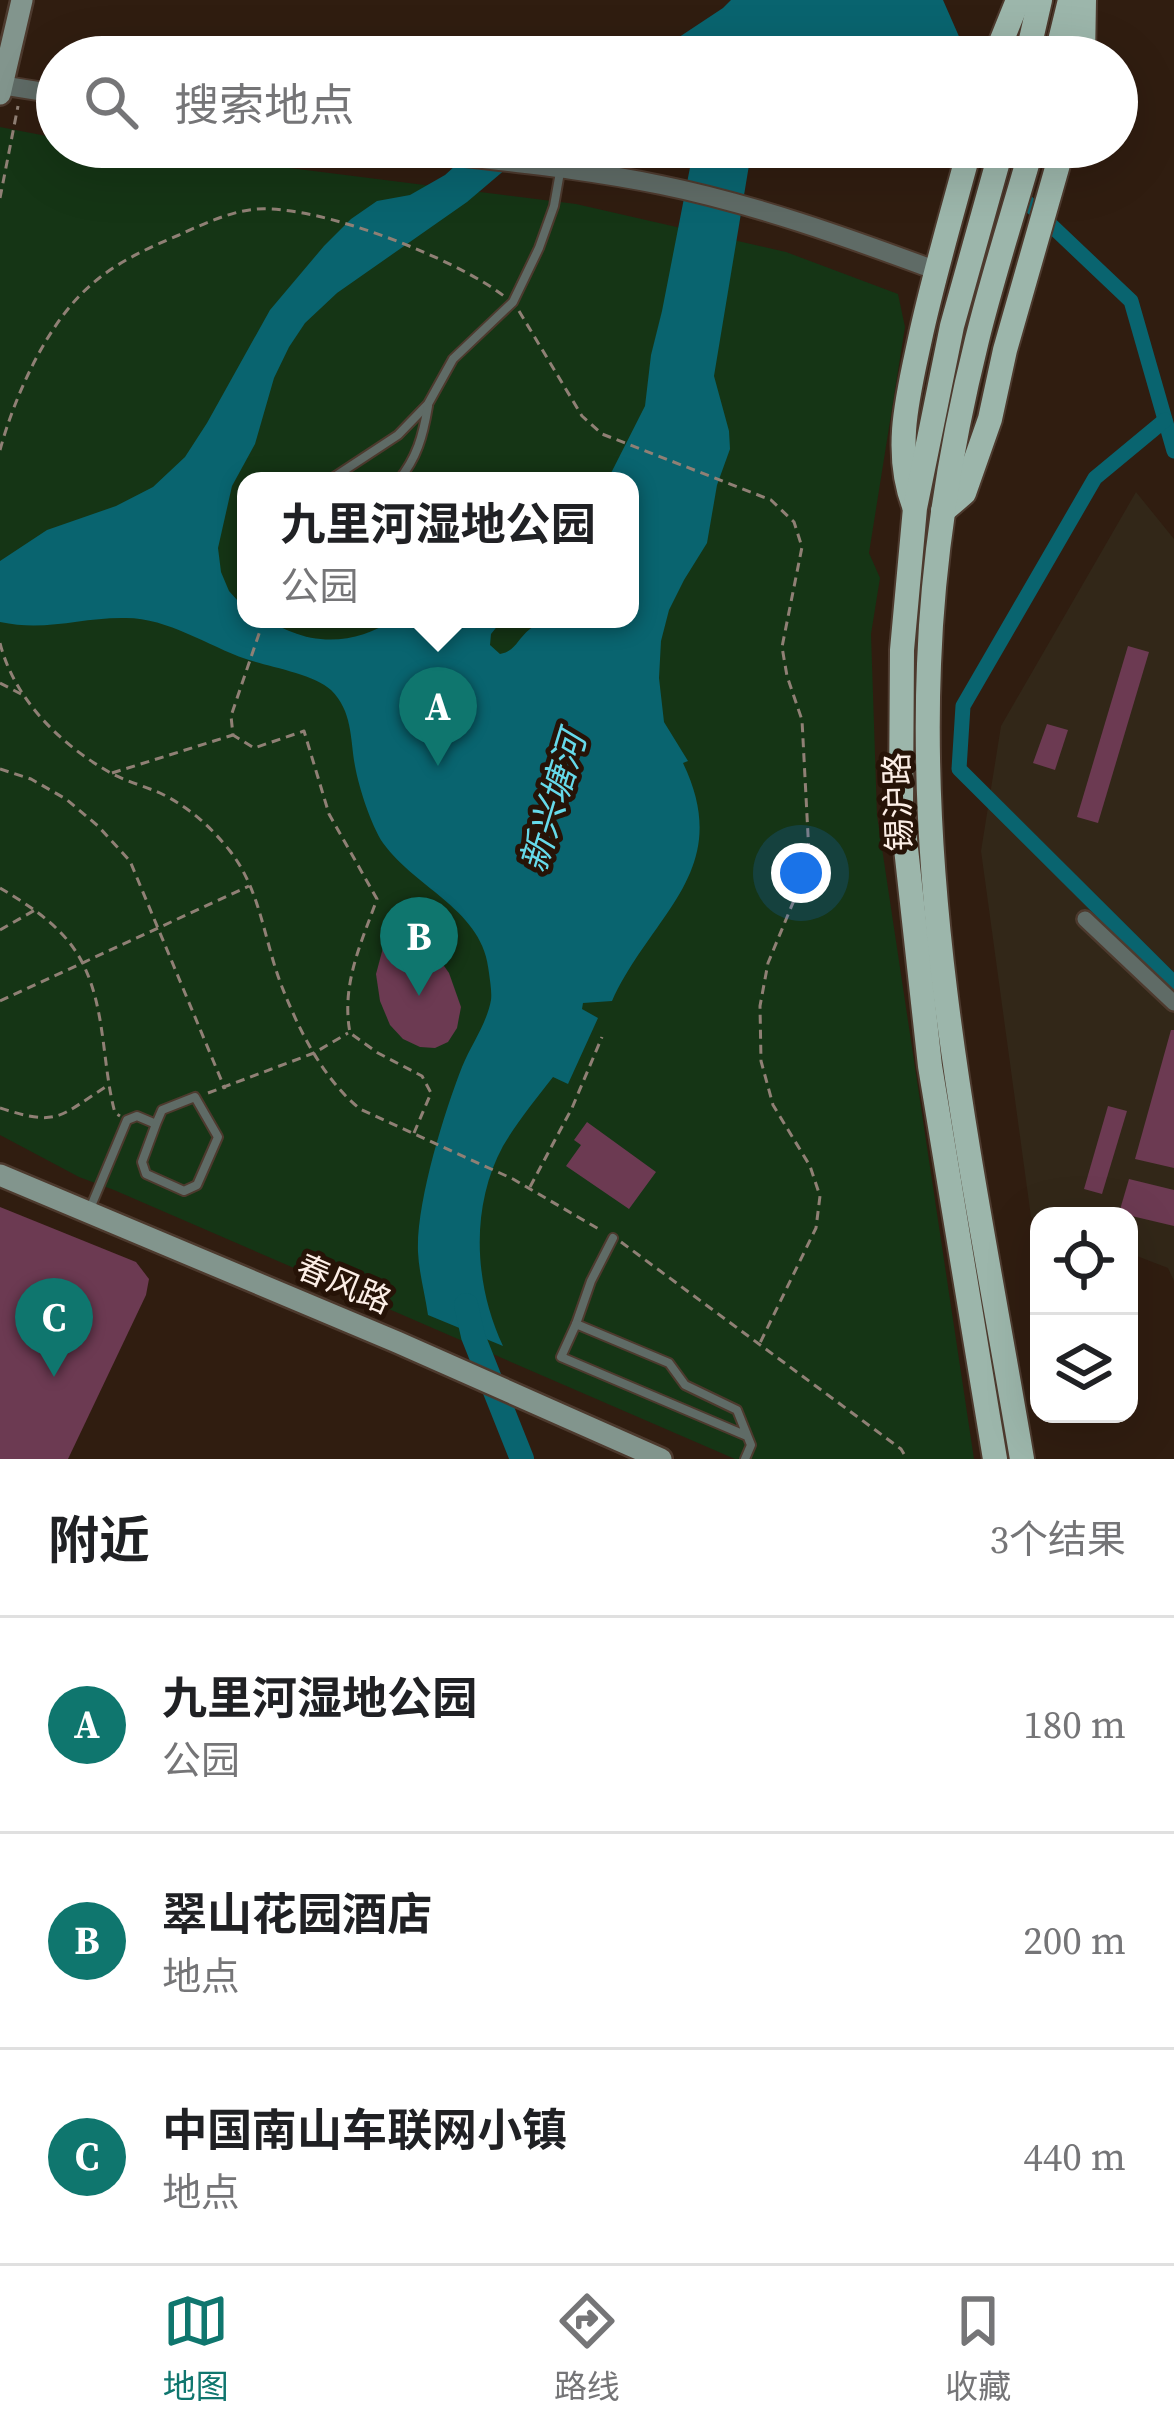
<!DOCTYPE html>
<html lang="zh">
<head>
<meta charset="utf-8">
<style>
  body { margin:0; font-family:"Source Serif 4","Noto Sans SC",serif; background:#f2f2f2; color:#202124 }
  .controls { position:absolute; right:36px; bottom:36px; display:grid; overflow:hidden; border-radius:24px; box-shadow:0 12px 48px #0002 }
  .controls button { width:108px; height:108px; display:grid; place-items:center; padding:0; border:0; border-bottom:3px solid #e0e0e0; background:#fff; color:#202124; font:60px sans-serif }
  .you { position:absolute; left:801px; top:873px; width:42px; height:42px; margin:-30px; border:9px solid #fff; border-radius:50%; background:#1a73e8; box-shadow:0 0 0 18px #1a73e833 }
  .badge { display:grid; place-items:center; width:78px; height:78px; border-radius:50%; background:#0f766e; color:#fff; font-size:39px; font-weight:700 }
  .pin { position:absolute; translate:-50% -99px; filter:drop-shadow(0 3px 6px #0008) }
  .pin::after { content:''; position:absolute; top:63px; width:42px; height:36px; background:inherit; clip-path:polygon(0 0,100% 0,50% 100%) }
  .popup { position:absolute; left:237px; top:472px; width:402px; height:156px; box-sizing:border-box; display:grid; place-content:center; border-radius:24px; background:#fff; filter:drop-shadow(0 3px 9px #0005); font-size:39px; white-space:nowrap; color:#757577 }
  .popup b { font-size:45px; color:#202124 }
  .popup::after { content:''; position:absolute; left:50%; top:100%; margin-left:-24px; border:24px solid transparent; border-top-color:#fff }
  .list { margin:0; padding:0; list-style:none }
  h2 { display:flex; justify-content:space-between; align-items:center; height:156px; margin:0; padding:0 48px; font-size:51px }
  h2 small { font-size:39px; font-weight:400; color:#757577 }
  .list li { display:grid; grid-template-columns:78px 1fr auto; gap:36px; align-items:center; box-sizing:border-box; height:216px; padding:0 48px; border-top:3px solid #e0e0e0 }
  .list b { display:block; font-size:45px; white-space:nowrap }
  .list p { margin:0; font-size:39px; white-space:nowrap; color:#757577 }
  .list em { font-size:39px; font-style:normal; color:#757577 }
  .icon { flex:none; width:66px; height:66px; fill:none; stroke:currentColor; stroke-width:2; stroke-linecap:round; stroke-linejoin:round }
  .map { position:relative; flex:none; width:1174px; height:1459px; overflow:hidden }
  .search { position:absolute; background:#fff; box-shadow:0 12px 48px #0002; left:36px; right:36px; top:36px; height:132px; display:flex; align-items:center; gap:30px; box-sizing:border-box; padding:0 42px; border-radius:66px; color:#757577; font-size:45px }
  .sheet { height:804px; background:#fff }
  nav { display:flex; justify-content:space-around; align-items:center; box-sizing:border-box; height:168px; border-top:3px solid #e0e0e0; background:#fff; font-size:33px; color:#757577 }
  nav a { display:grid; justify-items:center; gap:6px }
  nav .on { color:#0f766e }
  .map>svg:first-child { display:block }
</style>
</head>
<body>
<div class="map">
<svg width="1174" height="1459" viewBox="0 0 1174 1459">
  <rect width="100%" height="100%" fill="#301d10"/>
  <!-- industrial -->
  <path fill="#322718" d="M 1136,492 L 1174,539 L 1174,1281 L 1168,1268 L 1129,1253 L 1129,1216 L 1039,1216 L 1039,1220 L 1031,1217 L 981,851 L 1001,726 Z"/>
  <!-- green -->
  <path fill="#153515" fill-rule="evenodd" d="M 0,127 L 57,138 L 57,147 L 124,147 L 576,204 L 786,252 L 898,294 L 905,327 L 869,553 L 880,578 L 871,634 L 877,815 L 974,1459 L 735,1459 L 114,1190 L 79,1177 L 0,1135 ZM 246,481 L 630,481 L 630,619 L 246,619 Z"/>
  <!-- water -->
  <g fill="#09646f">
    <path d="M 731,0 L 943,0 L 968,57 L 830,57 L 824,53 L 813,57 L 649,57 L 723,8 Z"/>
    <path d="M 476,147 L 532,147 L 467,202 L 337,293 L 305,323 L 289,347 L 274,378 L 255,444 L 232,486 L 218,548 L 221,572 L 229,591 L 246,610 L 246,619 C 270,619 271,624 292,632 C 326,646 364,640 394,619 L 503,619 L 491,634 L 490,645 L 500,654 C 516,651 517,639 530,629 C 555,610 600,619 630,619 L 630,481 L 607,481 L 645,406 L 651,355 L 662,311 L 694,147 L 752,147 L 714,376 L 729,431 L 730,449 L 717,485 L 707,543 L 684,580 L 669,610 L 661,641 L 659,678 L 664,722 L 688,761 L 683,763 C 735,871 652,913 612,1001 L 583,1003 L 582,1009 L 598,1018 L 568,1084 L 553,1077 C 536,1099 517,1122 503,1146 C 470,1207 474,1284 503,1346 L 428,1315 C 425,1294 419,1273 418,1252 C 416,1203 444,1113 462,1067 C 471,1045 487,1023 491,1000 C 492,992 490,981 489,973 C 484,910 417,890 383,843 C 371,825 359,788 355,766 C 350,739 353,712 331,690 C 314,674 269,667 246,659 C 208,646 168,618 126,618 C 81,617 47,632 0,622 L 0,561 L 47,530 L 116,506 L 153,487 L 185,457 L 207,423 L 270,310 L 324,246 L 351,219 L 377,201 L 410,195 L 445,175 Z"/>
  </g>
  <g fill="none" stroke-linecap="round" stroke-linejoin="round">
    <!-- canal -->
    <g stroke="#09646f" stroke-width="15">
      <path d="M 1015,191 L 1131,301 L 1174,451"/>
      <path d="M 1165,420 L 1095,478 L 963,706 L 959,769 L 1174,983"/>
    </g>
    <!-- river -->
    <path stroke="#09646f" stroke-width="24" d="M 466,1305 L 473,1336 L 522,1459"/>
  </g>
  <!-- building -->
  <g fill="#6c3a52">
    <path d="M 1128,646 L 1149,652 L 1098,823 L 1077,817 Z"/>
    <path d="M 1047,724 L 1068,730 L 1055,770 L 1033,763 Z"/>
    <path d="M 414,938 L 430,946 L 449,973 L 461,1007 L 457,1028 L 448,1042 L 435,1048 L 420,1047 L 403,1039 L 390,1025 L 380,1001 L 376,974 L 383,948 Z"/>
    <path d="M 1171,1030 L 1174,1030 L 1174,1168 L 1135,1159 Z"/>
    <path d="M 1108,1106 L 1127,1111 L 1102,1194 L 1084,1189 Z"/>
    <path d="M 587,1122 L 656,1172 L 629,1209 L 566,1166 L 581,1145 L 574,1140 Z"/>
    <path d="M 1129,1179 L 1174,1190 L 1174,1226 L 1119,1213 Z"/>
    <path d="M 0,1207 L 136,1262 L 149,1279 L 146,1295 L 68,1459 L 0,1459 Z"/>
  </g>
  <g fill="none" stroke-linecap="round" stroke-linejoin="round">
    <defs>
      <g id="service">
        <path d="M 328,481 L 398,435 L 428,404 L 453,359 L 513,302 L 539,248 L 554,206 L 560,172"/>
        <path d="M 398,481 C 417,458 423,436 428,406"/>
        <path d="M 89,1211 L 127,1120 L 137,1116 L 156,1124 L 142,1162 L 146,1174 L 184,1191 L 197,1185 L 218,1137 L 195,1097 L 162,1110 L 156,1124"/>
        <path d="M 576,1324 L 591,1281 L 613,1238"/>
        <path d="M 745,1459 L 751,1445 L 737,1410 L 685,1385 L 669,1363 L 576,1324 L 561,1357 L 747,1436"/>
      </g>
      <path id="minor" d="M 1085,919 L 1174,1003"/>
      <g id="tertiary">
        <path d="M 0,85 L 57,94"/>
        <path d="M 386,147 C 477,160 570,166 661,185 C 754,204 846,237 935,270"/>
      </g>
      <g id="secondary">
        <path d="M 0,94 L 22,0"/>
        <path d="M 0,1175 L 397,1342 L 661,1459"/>
      </g>
      <g id="primary">
        <path d="M 995,57 L 1018,0"/>
        <path d="M 1027,57 L 1040,0"/>
        <path d="M 1056,57 L 1070,0"/>
        <path d="M 1083,57 L 1084,0"/>
        <path d="M 914,506 C 893,451 908,395 920,339 C 934,274 953,211 970,147"/>
        <path d="M 943,511 L 964,493 L 990,419 L 1005,350 L 1063,147"/>
        <path d="M 995,1459 L 930,1066 L 901,803 L 902,650 L 915,508 L 952,326 L 1002,147"/>
        <path d="M 1022,1459 C 978,1196 918,932 929,664 C 933,555 951,445 977,340 C 993,275 1014,211 1032,147"/>
      </g>
    </defs>
    <!-- service casing -->
    <use href="#service" stroke="#4d3a2e" stroke-width="12"/>
    <!-- minor casing -->
    <use href="#minor" stroke="#4d3a2e" stroke-width="20"/>
    <!-- tertiary casing -->
    <use href="#tertiary" stroke="#4d3a2e" stroke-width="22"/>
    <!-- secondary casing -->
    <use href="#secondary" stroke="#4d3a2e" stroke-width="26"/>
    <!-- primary casing -->
    <use href="#primary" stroke="#4d3a2e" stroke-width="28"/>
    <!-- path -->
    <g stroke="#908075" stroke-width="3" stroke-dasharray="9 6" stroke-linecap="butt">
      <path d="M 0,198 L 18,106"/>
      <path d="M 519,311 L 582,416 L 602,434 L 771,500 L 794,522 L 802,547 L 782,647 L 787,676 L 802,720 L 809,854 L 797,893 L 768,963 L 760,1006 L 761,1061 L 773,1105 L 810,1166 L 820,1196 L 816,1228 L 760,1343"/>
      <path d="M 0,450 C 15,395 48,321 92,284 C 117,262 148,248 179,235 C 203,224 231,211 257,209 C 320,205 454,258 504,296"/>
      <path d="M 264,619 L 231,716 L 233,735 L 254,748 L 304,731 L 329,814 L 377,899 C 361,944 341,984 350,1033 L 378,1053 L 422,1076 L 431,1093 L 414,1133"/>
      <path d="M 0,643 C 14,699 60,744 109,772 C 125,781 144,786 160,793 C 189,807 210,826 230,851 C 261,891 264,941 282,987 C 299,1030 323,1079 360,1109 L 513,1179 L 602,1231"/>
      <path d="M 0,683 L 21,694"/>
      <path d="M 0,769 L 31,779 L 66,799 L 98,826 L 130,861 L 225,1089"/>
      <path d="M 112,773 L 233,735"/>
      <path d="M 0,888 C 32,907 66,929 83,964 C 106,1010 102,1065 115,1113 L 120,1116"/>
      <path d="M 0,930 L 35,910"/>
      <path d="M 0,1001 L 249,886"/>
      <path d="M 208,1093 L 314,1053 L 348,1033"/>
      <path d="M 0,1108 C 59,1127 58,1117 107,1086"/>
      <path d="M 530,1187 L 572,1108 L 602,1037"/>
      <path d="M 621,1242 L 901,1449 L 907,1459"/>
    </g>
    <!-- service -->
    <use href="#service" stroke="#5f6b66" stroke-width="8"/>
    <!-- minor -->
    <use href="#minor" stroke="#5f6b66" stroke-width="15"/>
    <!-- tertiary -->
    <use href="#tertiary" stroke="#5f6b66" stroke-width="18"/>
    <!-- secondary -->
    <use href="#secondary" stroke="#82958d" stroke-width="21"/>
    <!-- primary -->
    <use href="#primary" stroke="#9cb6ab" stroke-width="24"/>
  </g>
  <g text-anchor="middle" dominant-baseline="central" stroke-width="10" stroke-linejoin="round" paint-order="stroke">
    <!-- street labels -->
    <g font-size="33" fill="#fceee6" stroke="#261307">
      <text transform="translate(898 802) rotate(-92)">锡沪路</text>
      <text transform="translate(344 1284) rotate(23)">春风路</text>
    </g>
    <!-- water labels -->
    <g font-size="36" font-style="italic" fill="#66daea" stroke="#261307">
      <text transform="translate(553 802) rotate(-73)">新兴塘河</text>
    </g>
  </g>
</svg>
<div class="controls">
<button><svg class="icon" aria-label="locate" viewBox="0 0 24 24"><circle cx="12" cy="12" r="6"/><path d="M12 2v4M12 18v4M2 12h4M18 12h4"/></svg></button>
<button><svg class="icon" aria-label="layers" viewBox="0 0 24 24"><path d="M12 4l9 5-9 5-9-5zM3 14l9 5 9-5"/></svg></button>
</div>
<div class="you"></div>
<div class="pin badge" style="left:438px;top:766px">A</div>
<div class="popup"><b>九里河湿地公园</b>公园</div>
<div class="pin badge" style="left:419px;top:996px">B</div>
<div class="pin badge" style="left:54px;top:1377px">C</div>
<div class="search"><svg class="icon" aria-label="search" viewBox="0 0 24 24"><circle cx="10" cy="10" r="6"/><path d="M15 15l6 6"/></svg>搜索地点</div>
</div>
<section class="sheet">
<h2>附近<small>3个结果</small></h2>
<ul class="list">
<li><span class="badge">A</span><div><b>九里河湿地公园</b><p>公园</p></div><em>180 m</em></li>
<li><span class="badge">B</span><div><b>翠山花园酒店</b><p>地点</p></div><em>200 m</em></li>
<li><span class="badge">C</span><div><b>中国南山车联网小镇</b><p>地点</p></div><em>440 m</em></li>
</ul>
</section>
<nav>
<a class="on"><svg class="icon" aria-label="map" viewBox="0 0 24 24"><path d="M3 6l6-2 6 2 6-2v14l-6 2-6-2-6 2zM9 4v14M15 6v14"/></svg>地图</a>
<a><svg class="icon" aria-label="directions" viewBox="0 0 24 24"><path d="M12 3l9 9-9 9-9-9zM9 14v-3h6M13 9l2 2-2 2"/></svg>路线</a>
<a><svg class="icon" aria-label="saved" viewBox="0 0 24 24"><path d="M7 4h10v16l-5-4-5 4z"/></svg>收藏</a>
</nav>
</body>
</html>
